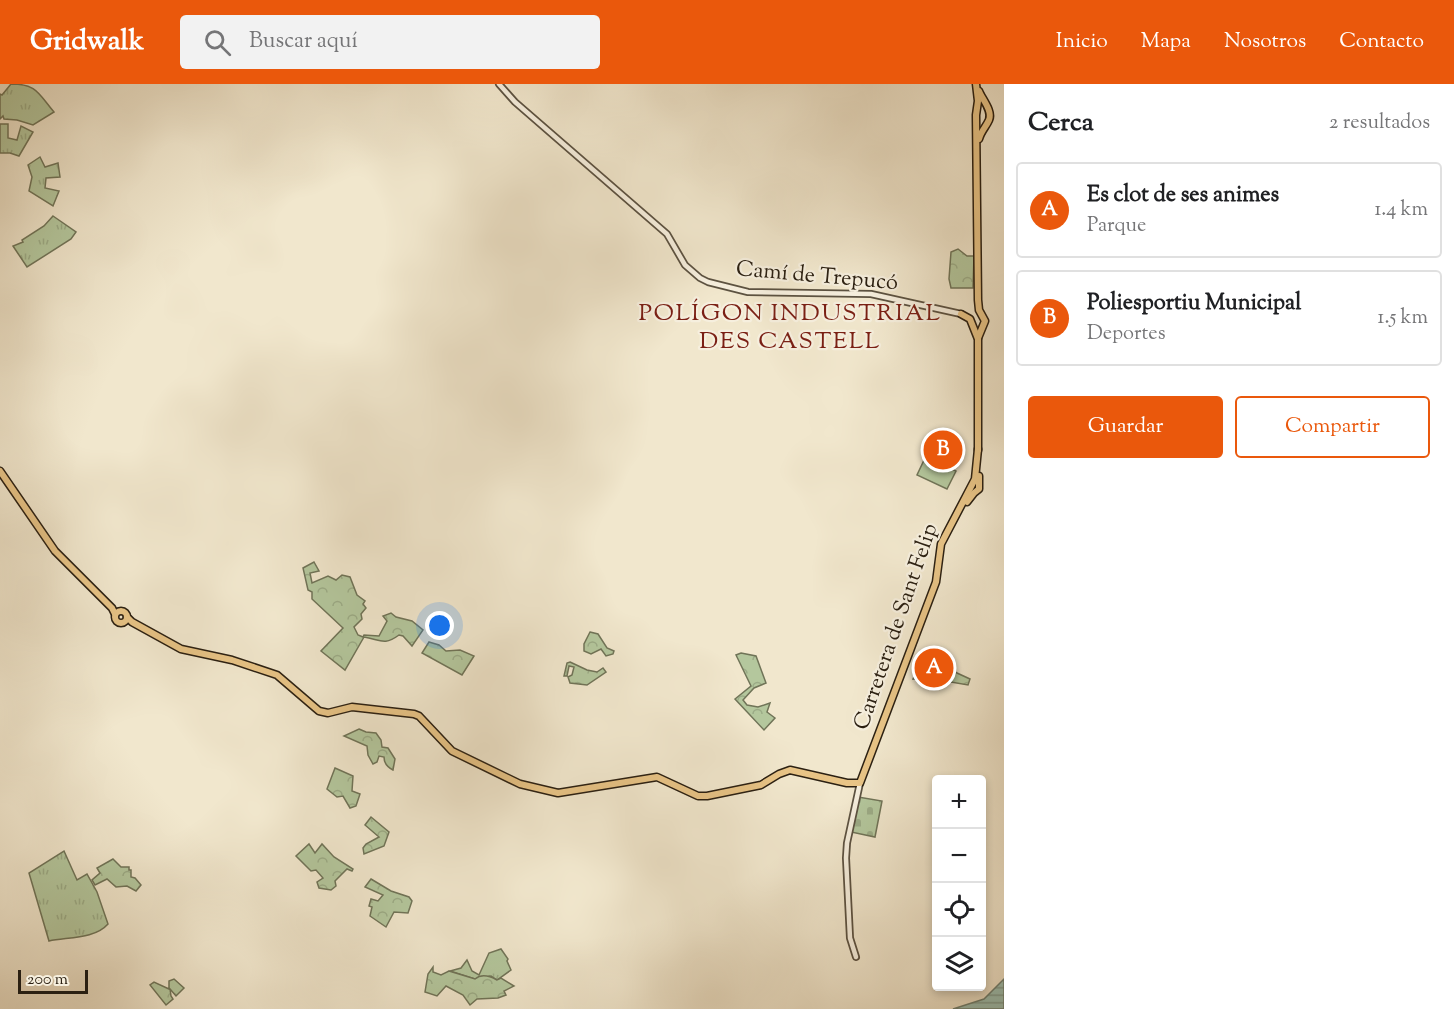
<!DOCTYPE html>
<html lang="es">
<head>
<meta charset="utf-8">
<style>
  body { margin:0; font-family:"Sorts Mill Goudy",serif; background:#f2f2f2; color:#202124 }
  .controls { position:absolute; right:18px; bottom:18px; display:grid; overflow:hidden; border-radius:6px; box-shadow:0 3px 9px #0003 }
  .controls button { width:54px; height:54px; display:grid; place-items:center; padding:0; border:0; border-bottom:2px solid #e0e0e0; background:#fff; color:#202124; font:30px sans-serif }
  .scale { position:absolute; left:18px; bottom:15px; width:70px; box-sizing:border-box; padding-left:6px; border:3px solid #2b2012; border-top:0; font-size:16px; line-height:21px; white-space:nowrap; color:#2b2012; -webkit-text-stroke:4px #f6efde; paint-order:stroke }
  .you { position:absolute; left:440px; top:542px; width:21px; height:21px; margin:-15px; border:4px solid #fff; border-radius:50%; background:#1a73e8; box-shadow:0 0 0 9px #1a73e833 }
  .badge { display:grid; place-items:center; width:39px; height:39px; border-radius:50%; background:#ea580c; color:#fff; font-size:20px; font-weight:700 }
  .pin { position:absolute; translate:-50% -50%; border:3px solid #fff; box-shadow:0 2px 6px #0006 }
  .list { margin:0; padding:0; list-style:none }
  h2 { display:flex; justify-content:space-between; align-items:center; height:78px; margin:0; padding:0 24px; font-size:26px }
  h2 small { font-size:20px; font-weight:400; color:#757577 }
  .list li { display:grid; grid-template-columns:39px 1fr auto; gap:18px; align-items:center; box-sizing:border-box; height:96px; margin:0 12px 12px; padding:0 12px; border:2px solid #e0e0e0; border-radius:6px }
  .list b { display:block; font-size:22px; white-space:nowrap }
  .list p { margin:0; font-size:20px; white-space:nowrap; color:#757577 }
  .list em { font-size:20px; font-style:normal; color:#757577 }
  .actions { display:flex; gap:12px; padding:18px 24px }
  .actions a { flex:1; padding:14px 0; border:2px solid #ea580c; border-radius:6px; text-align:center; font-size:21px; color:#ea580c }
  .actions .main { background:#ea580c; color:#fff }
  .icon { flex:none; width:33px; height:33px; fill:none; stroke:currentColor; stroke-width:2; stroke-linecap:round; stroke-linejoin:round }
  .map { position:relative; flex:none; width:1004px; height:925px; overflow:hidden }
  header { display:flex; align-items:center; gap:36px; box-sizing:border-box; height:84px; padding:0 30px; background:#ea580c; color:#fff }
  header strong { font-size:28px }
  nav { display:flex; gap:33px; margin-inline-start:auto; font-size:21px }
  .search { width:420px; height:54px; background:#f2f2f2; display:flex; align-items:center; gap:15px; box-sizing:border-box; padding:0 21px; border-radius:6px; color:#757577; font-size:22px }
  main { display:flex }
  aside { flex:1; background:#fff }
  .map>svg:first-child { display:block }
</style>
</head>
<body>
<header>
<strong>Gridwalk</strong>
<div class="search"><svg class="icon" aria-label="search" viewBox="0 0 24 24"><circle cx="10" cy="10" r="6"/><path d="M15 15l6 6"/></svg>Buscar aquí</div>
<nav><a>Inicio</a><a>Mapa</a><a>Nosotros</a><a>Contacto</a></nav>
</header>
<main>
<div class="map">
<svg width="1004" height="925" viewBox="0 0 1004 925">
  <defs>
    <pattern id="grass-tufts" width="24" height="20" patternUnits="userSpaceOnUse" patternTransform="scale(1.5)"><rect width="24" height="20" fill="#b4c79d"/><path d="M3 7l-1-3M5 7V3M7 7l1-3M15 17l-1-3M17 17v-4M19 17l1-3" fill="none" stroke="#9bab86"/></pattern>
    <pattern id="forest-crowns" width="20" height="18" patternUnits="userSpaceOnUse" patternTransform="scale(1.5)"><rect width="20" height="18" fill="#b4c79d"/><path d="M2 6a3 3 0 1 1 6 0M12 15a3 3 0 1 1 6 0" fill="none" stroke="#9bab86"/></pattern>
    <pattern id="cemetery-stones" width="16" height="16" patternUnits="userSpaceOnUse" patternTransform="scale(1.5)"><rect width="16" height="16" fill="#b4c79d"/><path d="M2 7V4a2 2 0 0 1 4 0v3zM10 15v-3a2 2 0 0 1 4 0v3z" fill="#9bab86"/></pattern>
    <pattern id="water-rules" width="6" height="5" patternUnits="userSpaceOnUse" patternTransform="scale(1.5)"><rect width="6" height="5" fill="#9bc0b3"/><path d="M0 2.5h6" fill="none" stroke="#7f9c90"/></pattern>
  </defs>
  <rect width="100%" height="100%" fill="#f1e7cd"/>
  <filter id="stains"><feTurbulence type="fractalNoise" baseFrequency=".00333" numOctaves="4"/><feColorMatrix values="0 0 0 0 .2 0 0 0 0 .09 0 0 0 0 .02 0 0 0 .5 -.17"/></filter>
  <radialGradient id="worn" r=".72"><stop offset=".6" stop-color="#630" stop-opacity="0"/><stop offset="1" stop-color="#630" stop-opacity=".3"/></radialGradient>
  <!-- grass -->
  <g fill="url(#grass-tufts)" stroke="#707458" stroke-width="1.5">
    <path d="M 11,0 C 37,0 38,9 54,28 L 33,41 L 17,36 L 4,35 L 3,32 L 0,35 L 0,10 L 2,11 Z"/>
    <path d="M 0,40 L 8,40 L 8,54 L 17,56 L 21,42 L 33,48 L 19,72 L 10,69 L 0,69 Z"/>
    <path d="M 40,73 L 45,83 L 58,79 L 60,93 L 46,94 L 45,104 L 59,107 L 53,122 L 29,107 L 32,93 L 28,81 Z"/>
    <path d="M 53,132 L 76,148 L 71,155 L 27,183 L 13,162 L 23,158 L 22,156 L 44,142 Z"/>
    <path d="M 64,767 L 77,796 L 87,790 L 97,808 L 108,840 C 95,855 68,853 49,857 L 29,789 Z"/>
    <path d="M 501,865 L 508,875 L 507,877 L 511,886 L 497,896 L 491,892 L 475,895 L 450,887 L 461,884 L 467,876 L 472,887 L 479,891 L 489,869 Z"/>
  </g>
  <!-- forest -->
  <g fill="url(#forest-crowns)" stroke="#707458" stroke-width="1.5">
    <path d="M 958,165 L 967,172 L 974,172 L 973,204 L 951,204 L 949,195 L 951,168 Z"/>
    <path d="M 314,478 L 319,487 L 310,489 L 312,499 L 328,492 L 336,496 L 342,491 L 350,493 L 357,511 L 365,517 L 363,520 L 366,524 L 361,530 L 362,535 L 354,543 L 358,551 L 363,553 L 364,551 L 379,552 L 387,537 L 383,532 L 391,529 L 396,533 L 412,537 L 423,546 L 412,562 L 403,552 L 399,551 C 384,562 381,556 364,553 L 345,586 L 321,567 L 343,544 L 312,515 L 312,508 L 308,506 L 303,484 Z"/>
    <path d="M 590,548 L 598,550 L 607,564 L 614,567 L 613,570 L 606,572 L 601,565 L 591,570 L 584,567 L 584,560 Z"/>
    <path d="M 429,558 L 439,561 L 446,567 L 460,566 L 474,572 L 462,591 L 422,569 Z"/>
    <path d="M 741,569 L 756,572 L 766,599 L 754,604 L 743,616 L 747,621 L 758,623 L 770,619 L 767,628 L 775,634 L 764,646 L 735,615 L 751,602 L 736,571 Z"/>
    <path d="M 933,569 L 957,589 L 970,595 L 968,601 L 951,598 L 945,600 L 936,597 L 913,595 L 921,575 L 928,578 Z"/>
    <path d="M 570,578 L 587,586 L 597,588 L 603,584 L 606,588 L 587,601 L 570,599 L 568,593 L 572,591 L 574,583 L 569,582 L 567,592 L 564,592 L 567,579 Z"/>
    <path d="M 359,645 L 366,648 L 376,649 L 381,656 L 382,663 L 388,664 L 395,675 L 393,686 C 387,683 384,679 384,673 L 379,672 L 377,678 L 373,680 L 368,671 L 367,662 L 344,652 Z"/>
    <path d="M 335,684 L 353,692 L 352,707 L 360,710 L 356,722 L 350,724 L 343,712 L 337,713 L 327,705 Z"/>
    <path d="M 371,733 L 389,748 L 384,762 L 364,770 L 363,764 L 366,760 L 379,753 L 365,741 Z"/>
    <path d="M 309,760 L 315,769 L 322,760 L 334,773 L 353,785 L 352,787 L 347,785 L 335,797 L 336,802 L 331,806 L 319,804 L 317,798 L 323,794 L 316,786 L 311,787 L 296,772 Z"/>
    <path d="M 113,775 L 121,783 L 129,783 L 129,786 L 131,786 L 131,793 L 135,794 L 141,801 L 136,807 L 127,802 L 116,803 L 107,795 L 95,801 L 92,796 L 100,789 L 97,784 Z"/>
    <path d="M 371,795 L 391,807 L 409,813 L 412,817 L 408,829 L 394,828 L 386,843 L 370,832 L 372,823 L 369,822 L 371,815 L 378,817 L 383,811 L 365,803 Z"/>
    <path d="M 433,883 L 433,888 L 441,891 L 449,887 L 475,895 C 482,889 490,892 497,896 L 501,894 L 514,902 L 504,907 L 506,911 L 498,914 L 477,915 L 470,921 L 463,911 L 446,902 L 437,912 L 425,908 L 428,890 Z"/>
    <path d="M 174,895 L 184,904 L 176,912 L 170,905 L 171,912 L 173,915 L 166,921 L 150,901 L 154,898 L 169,905 L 169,897 Z"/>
  </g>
  <!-- cemetery -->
  <path fill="url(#cemetery-stones)" stroke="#707458" stroke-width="1.5" d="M 858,713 L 882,717 L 875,753 L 851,748 Z"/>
  <!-- garden -->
  <path fill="#b4c79d" stroke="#707458" stroke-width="1.5" d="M 926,372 L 956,387 L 947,405 L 917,391 Z"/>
  <!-- water -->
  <path fill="url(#water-rules)" stroke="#6e8073" stroke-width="1.5" d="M 1004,895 L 1004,925 L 953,925 L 984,915 Z"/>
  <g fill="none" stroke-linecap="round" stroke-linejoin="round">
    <defs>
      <g id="minor">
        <path d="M 499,0 L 515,18 L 667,150 L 685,181 L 700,194 L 708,198 L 748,208 L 871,210 L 961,230"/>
        <path d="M 856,873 L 850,854 L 846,774 L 847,759 L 860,699"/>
      </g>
      <g id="major">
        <path d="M 976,0 L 978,17 L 976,31 L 978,216 L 979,226 L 985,237 L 978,254"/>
        <path d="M 979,55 C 981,47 986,43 989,36 C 993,27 982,15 979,7"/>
        <path d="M 961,230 L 970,235 L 978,255 L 978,366"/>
        <path d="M 0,387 L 55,467 L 112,524 L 115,530"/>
        <path d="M 967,418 L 974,409 L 979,405 L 979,392"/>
        <circle cx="121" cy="533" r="6"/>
        <path d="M 127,533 L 132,538 L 181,565 L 232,576 L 277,591 L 319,627 L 328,629 L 352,623 L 414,630 L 419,632 L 452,667 L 520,700 L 558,709 L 657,693 L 698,712 L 707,712 L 761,701 L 779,690 L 790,686 L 847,699 L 860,699 L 936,498 L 941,460 L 975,395 L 978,365"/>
      </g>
    </defs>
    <!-- minor casing -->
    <use href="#minor" stroke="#5c5241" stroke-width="8"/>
    <!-- major casing -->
    <use href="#major" stroke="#2b2012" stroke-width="9"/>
    <!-- minor -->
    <use href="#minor" stroke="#f6efde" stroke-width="4.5"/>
    <!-- major -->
    <use href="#major" stroke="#e8c486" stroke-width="6"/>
  </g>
  <g text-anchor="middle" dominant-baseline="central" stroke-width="4.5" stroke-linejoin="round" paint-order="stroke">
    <!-- street labels -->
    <g font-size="22" fill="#2b2012" stroke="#f6efde">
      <text transform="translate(817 193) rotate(5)">Camí de Trepucó</text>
      <text transform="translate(897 543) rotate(-71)">Carretera de Sant Felip</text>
    </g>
    <!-- neighbourhood labels -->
    <g font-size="24" letter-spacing="1.5" fill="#7a1f14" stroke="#f6efde">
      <text x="790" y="230">POLÍGON INDUSTRIAL<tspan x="790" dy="28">DES CASTELL</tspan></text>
    </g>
  </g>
  <rect width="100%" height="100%" filter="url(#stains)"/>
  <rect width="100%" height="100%" fill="url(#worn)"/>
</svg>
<div class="controls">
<button>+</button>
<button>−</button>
<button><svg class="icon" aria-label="locate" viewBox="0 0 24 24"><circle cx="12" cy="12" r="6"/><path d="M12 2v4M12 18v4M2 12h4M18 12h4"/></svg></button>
<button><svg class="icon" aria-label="layers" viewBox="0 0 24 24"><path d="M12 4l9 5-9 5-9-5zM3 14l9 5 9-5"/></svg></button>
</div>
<div class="scale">200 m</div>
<div class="you"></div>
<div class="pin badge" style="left:934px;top:584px">A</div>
<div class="pin badge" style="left:943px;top:366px">B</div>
</div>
<aside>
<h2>Cerca<small>2 resultados</small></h2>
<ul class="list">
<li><span class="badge">A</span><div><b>Es clot de ses animes</b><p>Parque</p></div><em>1.4 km</em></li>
<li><span class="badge">B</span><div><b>Poliesportiu Municipal</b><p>Deportes</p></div><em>1.5 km</em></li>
</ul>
<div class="actions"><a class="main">Guardar</a><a>Compartir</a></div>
</aside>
</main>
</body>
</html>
